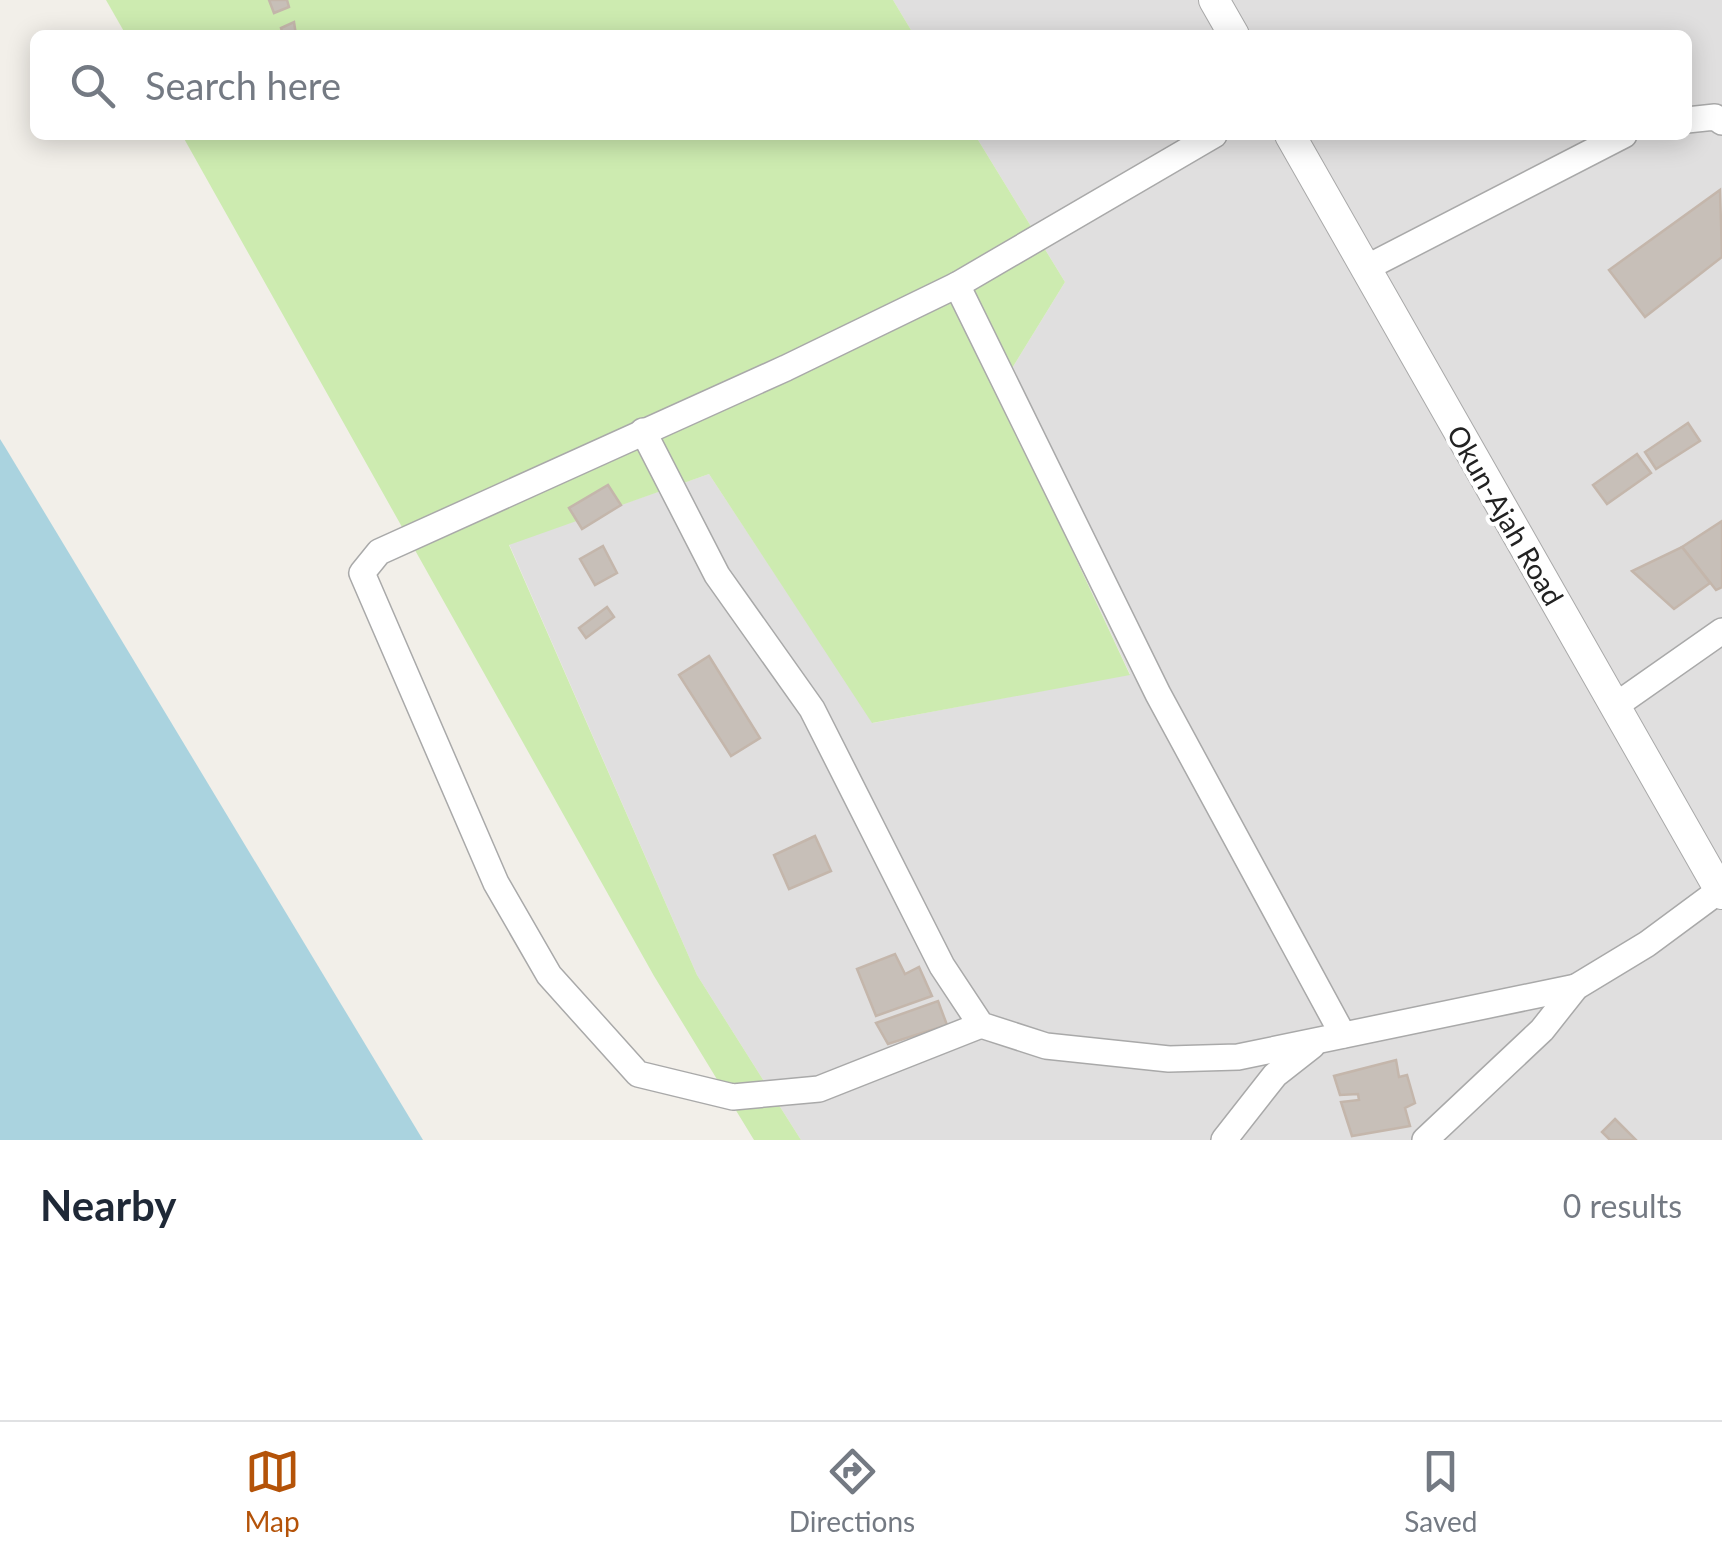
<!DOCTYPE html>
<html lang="en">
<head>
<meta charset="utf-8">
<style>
  body { margin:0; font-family:Lato,sans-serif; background:#f6f6f7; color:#1f2937 }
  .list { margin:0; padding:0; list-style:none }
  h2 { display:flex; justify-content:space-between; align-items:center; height:130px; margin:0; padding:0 40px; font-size:42px }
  h2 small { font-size:32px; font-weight:400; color:#747a83 }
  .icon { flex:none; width:55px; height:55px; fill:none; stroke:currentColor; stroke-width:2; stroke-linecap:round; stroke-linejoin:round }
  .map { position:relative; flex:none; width:1722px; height:1140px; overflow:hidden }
  .search { position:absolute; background:#fff; box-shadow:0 5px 25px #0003; left:30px; right:30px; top:30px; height:110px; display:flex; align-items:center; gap:25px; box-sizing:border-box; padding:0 35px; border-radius:15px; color:#747a83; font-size:38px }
  .sheet { height:280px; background:#fff }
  nav { display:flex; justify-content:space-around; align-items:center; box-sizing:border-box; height:140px; border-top:2px solid #e0e1e3; background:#fff; font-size:28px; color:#747a83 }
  nav a { display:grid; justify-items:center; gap:5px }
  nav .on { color:#b45309 }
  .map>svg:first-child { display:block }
</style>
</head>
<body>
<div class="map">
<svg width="1722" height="1140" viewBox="0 0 1722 1140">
  <rect width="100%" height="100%" fill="#f2efe9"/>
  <!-- residential -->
  <path fill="#e0dfdf" d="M 893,0 L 1722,0 L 1722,1140 L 801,1140 L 697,975 L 509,544 L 709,474 L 873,723 L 1130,674 L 998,391 L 1065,282 L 975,135 L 1687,135 L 1687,35 L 914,35 Z"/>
  <!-- grass -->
  <g fill="#cdebb0">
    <path d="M 106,0 L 893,0 L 914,35 L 126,35 Z"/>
    <path d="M 182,135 L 975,135 L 1065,282 L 998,391 L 1130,675 L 872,723 L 709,474 L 509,545 L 697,975 L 801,1140 L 754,1140 L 654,976 Z"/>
  </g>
  <!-- water -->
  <path fill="#aad3df" d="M 0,439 L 5,447 L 423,1140 L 0,1140 Z"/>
  <!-- building -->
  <g fill="#c7bfb8" stroke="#c4b6ab" stroke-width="2.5">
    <path d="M 269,0 L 287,0 L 289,7 L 274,13 Z"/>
    <path d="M 294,22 L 296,35 L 283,35 L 281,28 Z"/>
    <path d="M 1720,190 L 1722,257 L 1645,317 L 1609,270 Z"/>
    <path d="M 1688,423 L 1700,441 L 1656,469 L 1645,452 Z"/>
    <path d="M 1637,454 L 1651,473 L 1607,504 L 1593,485 Z"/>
    <path d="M 608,485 L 621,505 L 582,529 L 569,508 Z"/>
    <path d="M 1722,521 L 1722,587 L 1716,590 L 1682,547 Z"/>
    <path d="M 603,546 L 617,573 L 595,585 L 580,559 Z"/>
    <path d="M 1682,547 L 1710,583 L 1674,609 L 1632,571 Z"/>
    <path d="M 607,607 L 614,617 L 586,638 L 579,628 Z"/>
    <path d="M 709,656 L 760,738 L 731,756 L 679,675 Z"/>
    <path d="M 815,836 L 831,871 L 789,889 L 774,855 Z"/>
    <path d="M 895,954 L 905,974 L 919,967 L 932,996 L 876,1016 L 857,969 Z"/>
    <path d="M 938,1001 L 947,1025 L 888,1044 L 876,1023 Z"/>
    <path d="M 1396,1060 L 1399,1077 L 1407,1075 L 1415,1103 L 1405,1108 L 1410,1126 L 1352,1136 L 1341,1102 L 1359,1100 L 1358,1094 L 1340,1095 L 1334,1076 Z"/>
    <path d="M 1615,1119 L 1636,1140 L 1610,1140 L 1602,1132 Z"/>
  </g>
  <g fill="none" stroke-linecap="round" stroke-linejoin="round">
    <defs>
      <g id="minor">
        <path d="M 1687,120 L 1715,117 L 1722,122"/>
        <path d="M 1366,268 L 1624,135"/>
        <path d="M 957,285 L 1158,694 L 1343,1035"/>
        <path d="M 643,431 L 717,575 L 812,709 L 942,966 L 981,1025 L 1046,1046 L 1169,1059 L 1238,1057 L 1576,987"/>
        <path d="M 1615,706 L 1722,631"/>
        <path d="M 981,1025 L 819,1089 L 733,1097 L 638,1074 L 549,975 L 496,883 L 362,573 L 379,552 L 786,368 L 957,285 L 1214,135"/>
        <path d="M 1224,1140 L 1275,1075 L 1312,1046"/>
        <path d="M 1425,1140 L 1542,1030 L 1576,987 L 1647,944 L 1720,890"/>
      </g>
      <g id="tertiary">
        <path d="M 1214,0 L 1234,35"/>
        <path d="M 1290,135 L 1722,894"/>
      </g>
    </defs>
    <!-- minor casing -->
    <use href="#minor" stroke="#a9a9a9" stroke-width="28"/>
    <!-- tertiary casing -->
    <use href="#tertiary" stroke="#a9a9a9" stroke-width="32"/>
    <!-- minor -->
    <use href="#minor" stroke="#fff" stroke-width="25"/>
    <!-- tertiary -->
    <use href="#tertiary" stroke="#fff" stroke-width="30"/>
  </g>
  <g text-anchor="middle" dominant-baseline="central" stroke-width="8" stroke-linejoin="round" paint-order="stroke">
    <!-- street labels -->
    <g font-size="28" fill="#222" stroke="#fff">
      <text transform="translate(1506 515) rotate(60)">Okun-Ajah Road</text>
    </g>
  </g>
</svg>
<div class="search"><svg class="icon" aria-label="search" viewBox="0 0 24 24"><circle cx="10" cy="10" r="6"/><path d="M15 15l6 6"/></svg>Search here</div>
</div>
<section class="sheet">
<h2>Nearby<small>0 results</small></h2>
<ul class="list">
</ul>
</section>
<nav>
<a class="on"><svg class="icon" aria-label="map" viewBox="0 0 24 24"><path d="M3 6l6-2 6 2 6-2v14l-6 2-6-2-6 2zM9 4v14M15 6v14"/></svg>Map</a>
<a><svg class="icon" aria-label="directions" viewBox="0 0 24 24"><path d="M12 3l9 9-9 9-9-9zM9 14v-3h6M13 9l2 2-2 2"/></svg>Directions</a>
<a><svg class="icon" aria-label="saved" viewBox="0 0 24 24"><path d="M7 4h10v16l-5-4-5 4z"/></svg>Saved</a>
</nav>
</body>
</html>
